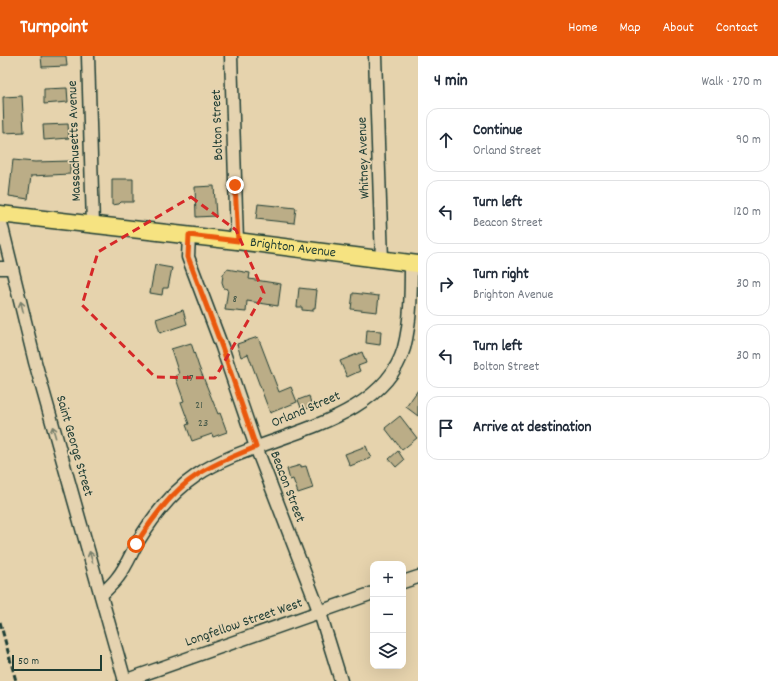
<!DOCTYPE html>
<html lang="en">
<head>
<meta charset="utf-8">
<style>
  body { margin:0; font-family:Dekko,sans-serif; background:#f6f6f7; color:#1f2937 }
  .controls { position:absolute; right:12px; bottom:12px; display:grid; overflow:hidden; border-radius:8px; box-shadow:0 4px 16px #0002 }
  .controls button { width:36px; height:36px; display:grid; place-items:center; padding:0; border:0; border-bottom:1px solid #e0e1e3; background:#fff; color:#1f2937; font:20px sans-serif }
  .scale { position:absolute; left:12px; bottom:10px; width:90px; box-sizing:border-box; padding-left:4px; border:2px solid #1f3d34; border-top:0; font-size:11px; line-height:14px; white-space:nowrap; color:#1f3d34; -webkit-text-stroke:3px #e5d3b0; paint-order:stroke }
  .stop { position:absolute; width:12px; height:12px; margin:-9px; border:3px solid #ea580c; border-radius:50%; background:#fff }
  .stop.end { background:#ea580c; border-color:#fff; box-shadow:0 1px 4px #0008 }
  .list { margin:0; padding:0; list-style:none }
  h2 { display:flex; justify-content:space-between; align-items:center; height:52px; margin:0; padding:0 16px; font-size:17px }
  h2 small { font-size:13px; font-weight:400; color:#747a83 }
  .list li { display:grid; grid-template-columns:26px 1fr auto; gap:12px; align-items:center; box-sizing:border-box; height:64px; margin:0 8px 8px; padding:0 8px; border:1px solid #e0e1e3; border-radius:12px }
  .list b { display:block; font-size:15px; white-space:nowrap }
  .list p { margin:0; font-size:13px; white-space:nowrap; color:#747a83 }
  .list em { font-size:13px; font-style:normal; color:#747a83 }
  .icon { flex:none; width:22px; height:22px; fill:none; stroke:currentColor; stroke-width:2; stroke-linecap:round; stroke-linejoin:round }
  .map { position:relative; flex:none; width:418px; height:625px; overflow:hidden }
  header { display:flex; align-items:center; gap:24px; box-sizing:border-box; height:56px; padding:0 20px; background:#ea580c; color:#fff }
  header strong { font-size:19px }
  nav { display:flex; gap:22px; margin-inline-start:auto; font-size:14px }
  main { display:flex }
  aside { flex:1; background:#fff }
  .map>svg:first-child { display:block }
</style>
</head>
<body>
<header>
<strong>Turnpoint</strong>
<nav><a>Home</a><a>Map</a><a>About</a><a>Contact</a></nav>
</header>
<main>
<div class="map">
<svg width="418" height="625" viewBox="0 0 418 625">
  <rect width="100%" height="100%" fill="#e6d3ad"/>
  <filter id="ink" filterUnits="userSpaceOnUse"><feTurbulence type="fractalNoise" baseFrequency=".025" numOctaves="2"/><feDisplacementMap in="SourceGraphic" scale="8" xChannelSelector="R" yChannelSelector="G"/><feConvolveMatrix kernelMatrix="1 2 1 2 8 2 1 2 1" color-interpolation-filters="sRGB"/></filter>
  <g filter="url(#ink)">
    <!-- building -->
    <g fill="#bbad87" stroke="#1f3d34">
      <path d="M 41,0 L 66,0 L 67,10 L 42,11 Z"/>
      <path d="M 67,32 L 68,46 L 44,48 L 44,33 Z"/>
      <path d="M 22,40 L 24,76 L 4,77 L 3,41 Z"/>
      <path d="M 68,68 L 69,82 L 44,84 L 43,69 Z"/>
      <path d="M 13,104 L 35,106 L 70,105 L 70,118 L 31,120 L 28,143 L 9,140 Z"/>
      <path d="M 112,123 L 133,123 L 133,146 L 121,146 L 119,148 L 112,149 Z"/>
      <path d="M 214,130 L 216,160 L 196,161 L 195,131 Z"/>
      <path d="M 258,148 L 296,152 L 294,167 L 256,163 Z"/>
      <path d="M 155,209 L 172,212 L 168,232 L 163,232 L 162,239 L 150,237 Z"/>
      <path d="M 227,213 L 250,217 L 249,223 L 281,228 L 278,250 L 247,245 L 246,256 L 225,254 L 228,233 L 224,232 L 222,226 L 223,219 Z"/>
      <path d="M 299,232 L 317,234 L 315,252 L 313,252 L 313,255 L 302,254 L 302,251 L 297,251 Z"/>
      <path d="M 353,237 L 379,240 L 377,256 L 351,253 Z"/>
      <path d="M 183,254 L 187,268 L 160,277 L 156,263 Z"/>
      <path d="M 367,274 L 381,275 L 380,289 L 366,287 Z"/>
      <path d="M 258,281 L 279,336 L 291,331 L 297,346 L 270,357 L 248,298 L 241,301 L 237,288 Z"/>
      <path d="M 191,287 L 199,311 L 218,358 L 220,357 L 227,376 L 213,381 L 212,378 L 192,385 L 186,369 L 189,368 L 181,346 L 184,345 L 175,320 L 179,318 L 171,293 Z"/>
      <path d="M 362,296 L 366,307 L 358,310 L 360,315 L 347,321 L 340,305 Z"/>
      <path d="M 418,334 L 418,360 L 406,351 Z"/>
      <path d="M 309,340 L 312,351 L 302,354 L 298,344 Z"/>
      <path d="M 400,360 L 417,382 L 402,394 L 385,372 Z"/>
      <path d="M 366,390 L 371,402 L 350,410 L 345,398 Z"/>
      <path d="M 398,395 L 404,404 L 396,411 L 389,403 Z"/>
      <path d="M 301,409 L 301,411 L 306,410 L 313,432 L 298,437 L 293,423 L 290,424 L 287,413 Z"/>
    </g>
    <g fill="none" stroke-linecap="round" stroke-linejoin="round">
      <defs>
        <g id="minor">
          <path d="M 88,0 L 93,169"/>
          <path d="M 231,0 L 237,185"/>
          <path d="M 375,0 L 382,204"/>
          <path d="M 0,163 L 35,306 L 125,625"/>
          <path d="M 189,179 L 188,201 L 222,291 L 256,391 L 320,557 L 341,625"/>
          <path d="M 0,212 L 12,212"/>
          <path d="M 403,526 L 418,521"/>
          <path d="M 101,539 C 107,533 113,528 118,521 C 126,511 131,498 137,487 C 152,462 173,435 197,419 C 257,378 381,372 404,292 C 411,265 411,235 411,207"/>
          <path d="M 124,625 L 373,537"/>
        </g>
        <g id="major">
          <path id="s1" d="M 0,158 L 237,185 L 418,208"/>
        </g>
      </defs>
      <!-- minor casing -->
      <use href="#minor" stroke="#1f3d34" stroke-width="15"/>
      <!-- major casing -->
      <use href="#major" stroke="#1f3d34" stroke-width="19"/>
      <!-- minor -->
      <use href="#minor" stroke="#e5d3b0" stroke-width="12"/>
      <!-- major -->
      <use href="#major" stroke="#f6e381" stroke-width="16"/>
      <!-- rail -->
      <path stroke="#1f3d34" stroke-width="3" stroke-dasharray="6 3" stroke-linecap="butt" d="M 0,566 L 16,625"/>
    </g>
    <!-- one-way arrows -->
    <defs><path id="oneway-shaft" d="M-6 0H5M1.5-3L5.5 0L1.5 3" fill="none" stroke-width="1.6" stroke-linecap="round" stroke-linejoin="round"/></defs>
    <g stroke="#78806c">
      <use href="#oneway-shaft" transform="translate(22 251) rotate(-104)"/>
      <use href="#oneway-shaft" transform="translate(54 376) rotate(-106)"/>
      <use href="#oneway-shaft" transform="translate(91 501) rotate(-106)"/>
    </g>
  </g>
  <g fill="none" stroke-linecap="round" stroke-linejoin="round" filter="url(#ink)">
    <!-- route -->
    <path stroke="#ea580c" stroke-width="5" d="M 136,488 C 152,463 172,435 197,419 C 215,407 236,399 256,391 L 222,291 L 188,201 L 189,179 L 238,185 L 235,129"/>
  </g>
  <!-- marked area -->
  <path fill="none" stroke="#d62828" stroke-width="3" stroke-dasharray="8 5" stroke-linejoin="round" d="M 191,141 L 236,174 L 264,237 L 215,322 L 155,321 L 82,249 L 98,196 Z"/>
  <g text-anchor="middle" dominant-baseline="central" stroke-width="3.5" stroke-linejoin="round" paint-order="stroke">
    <!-- number labels -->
    <g font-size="12" fill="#465949">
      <text x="235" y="243">8</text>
      <text x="190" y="322">17</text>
      <text x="199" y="349">21</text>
      <text x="203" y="367">23</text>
    </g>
    <!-- street labels -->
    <g font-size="14" fill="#1f3d34" stroke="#e5d3b0">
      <text transform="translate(218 69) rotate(-92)">Bolton Street</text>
      <text transform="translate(75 85) rotate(-92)">Massachusetts Avenue</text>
      <text transform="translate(364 102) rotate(-92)">Whitney Avenue</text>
      <text stroke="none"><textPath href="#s1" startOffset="295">Brighton Avenue</textPath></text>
      <text transform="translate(306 354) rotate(-23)">Orland Street</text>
      <text transform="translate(74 390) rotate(74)">Saint George Street</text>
      <text transform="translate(287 431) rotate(69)">Beacon Street</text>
      <text transform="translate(244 567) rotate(-19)">Longfellow Street West</text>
    </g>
  </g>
</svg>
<div class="controls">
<button>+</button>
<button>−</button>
<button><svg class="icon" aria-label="layers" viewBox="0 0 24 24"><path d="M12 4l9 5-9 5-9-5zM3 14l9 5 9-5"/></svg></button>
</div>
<div class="scale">50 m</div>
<div class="stop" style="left:136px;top:488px"></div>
<div class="stop end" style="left:235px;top:129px"></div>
</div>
<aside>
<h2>4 min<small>Walk · 270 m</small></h2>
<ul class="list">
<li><svg class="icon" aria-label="ahead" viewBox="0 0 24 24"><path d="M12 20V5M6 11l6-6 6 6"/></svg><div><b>Continue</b><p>Orland Street</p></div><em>90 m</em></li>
<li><svg class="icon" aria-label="left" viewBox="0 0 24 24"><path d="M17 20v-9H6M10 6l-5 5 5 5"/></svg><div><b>Turn left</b><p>Beacon Street</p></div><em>120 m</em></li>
<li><svg class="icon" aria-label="right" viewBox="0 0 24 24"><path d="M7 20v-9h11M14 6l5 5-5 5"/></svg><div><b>Turn right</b><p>Brighton Avenue</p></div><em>30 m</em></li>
<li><svg class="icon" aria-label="left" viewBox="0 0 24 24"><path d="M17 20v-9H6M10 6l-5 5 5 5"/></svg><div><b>Turn left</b><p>Bolton Street</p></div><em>30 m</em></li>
<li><svg class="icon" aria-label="arrive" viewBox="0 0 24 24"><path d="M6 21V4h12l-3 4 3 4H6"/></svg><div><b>Arrive at destination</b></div></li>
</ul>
</aside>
</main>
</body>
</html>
